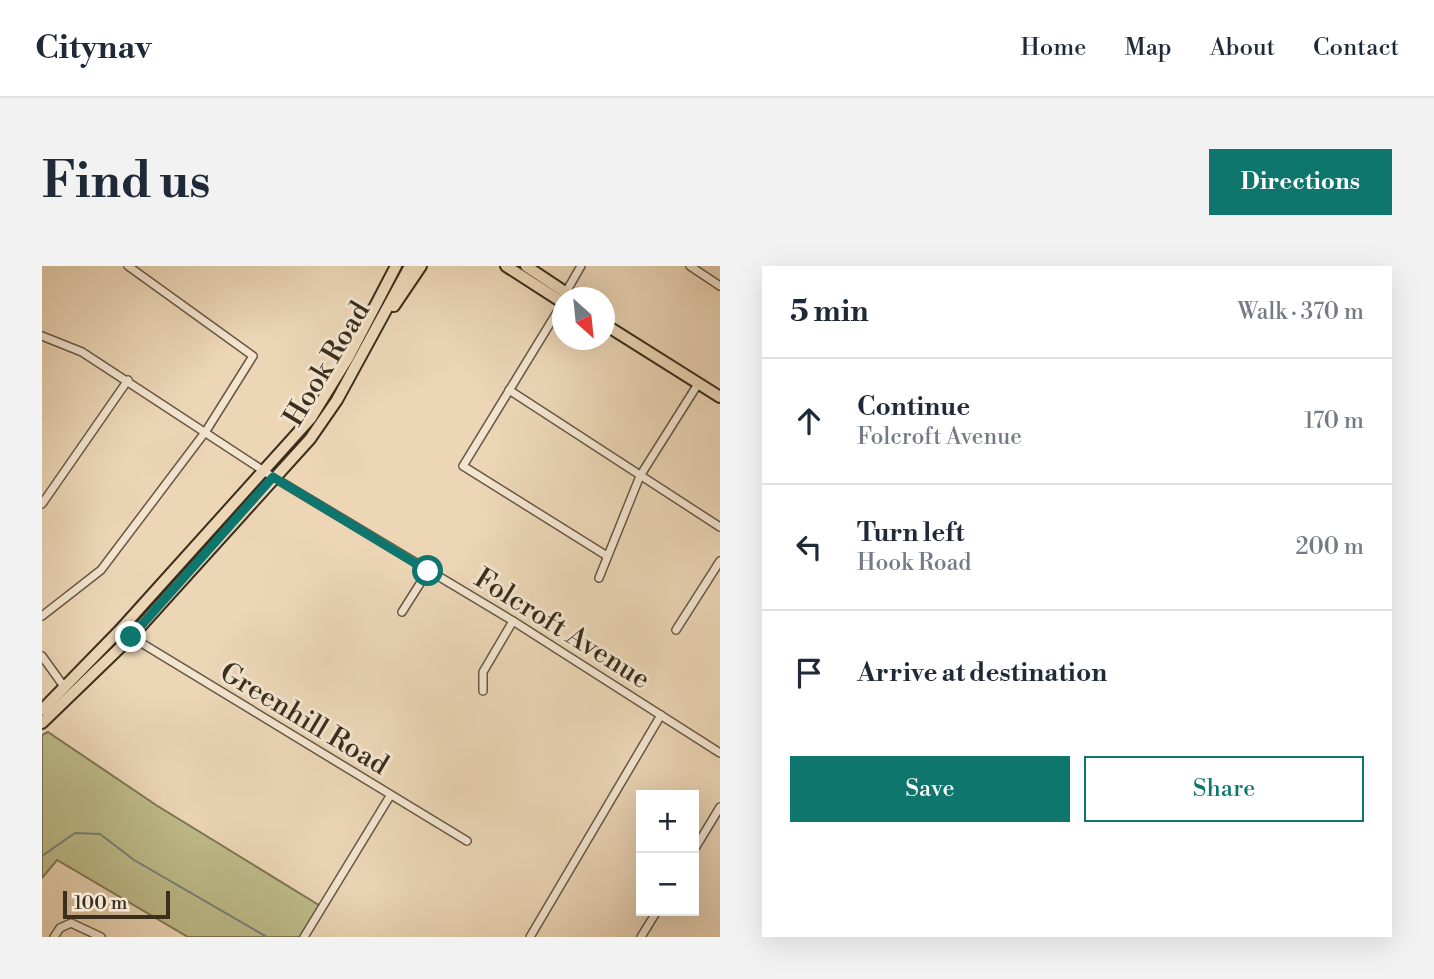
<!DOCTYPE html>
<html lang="en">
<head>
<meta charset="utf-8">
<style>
  body { margin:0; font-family:"Libre Bodoni",serif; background:#f2f2f3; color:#1f2937 }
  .controls { position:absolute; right:21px; bottom:21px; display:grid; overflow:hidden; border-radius:0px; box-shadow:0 7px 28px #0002 }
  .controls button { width:63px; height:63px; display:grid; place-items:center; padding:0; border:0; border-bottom:2px solid #e0e1e3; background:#fff; color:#1f2937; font:35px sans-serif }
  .compass { position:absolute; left:510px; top:21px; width:63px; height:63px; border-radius:50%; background:#fff; box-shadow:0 7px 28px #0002; rotate:153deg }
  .scale { position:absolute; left:21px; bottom:18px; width:107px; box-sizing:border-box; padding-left:7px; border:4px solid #3a2e1d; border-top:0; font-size:19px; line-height:24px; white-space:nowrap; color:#3a2e1d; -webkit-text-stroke:5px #f3e4d0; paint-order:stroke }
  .stop { position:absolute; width:21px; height:21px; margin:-16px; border:5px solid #0f766e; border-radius:50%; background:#fff }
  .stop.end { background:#0f766e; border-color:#fff; box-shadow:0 2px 7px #0008 }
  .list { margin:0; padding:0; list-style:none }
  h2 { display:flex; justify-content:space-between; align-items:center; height:91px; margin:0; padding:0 28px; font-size:30px }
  h2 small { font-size:23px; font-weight:400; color:#747a83 }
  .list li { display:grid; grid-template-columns:46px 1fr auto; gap:21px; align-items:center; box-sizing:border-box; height:126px; padding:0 28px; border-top:2px solid #e0e1e3 }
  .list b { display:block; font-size:26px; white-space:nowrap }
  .list p { margin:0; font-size:23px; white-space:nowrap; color:#747a83 }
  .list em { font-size:23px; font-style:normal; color:#747a83 }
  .actions { display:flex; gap:14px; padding:21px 28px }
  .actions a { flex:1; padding:16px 0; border:2px solid #0f766e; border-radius:0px; text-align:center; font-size:24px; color:#0f766e }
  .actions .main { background:#0f766e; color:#fff }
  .icon { flex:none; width:38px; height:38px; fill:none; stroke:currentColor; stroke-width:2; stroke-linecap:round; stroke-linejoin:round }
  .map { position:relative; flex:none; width:678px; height:671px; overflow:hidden; border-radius:0px }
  header { display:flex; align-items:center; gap:42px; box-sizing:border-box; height:98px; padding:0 35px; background:#fff; border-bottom:2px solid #e0e1e3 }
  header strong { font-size:33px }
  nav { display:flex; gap:38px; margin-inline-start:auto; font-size:24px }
  .intro { display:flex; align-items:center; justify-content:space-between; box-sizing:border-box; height:168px; padding:0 42px }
  h1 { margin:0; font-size:49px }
  .button { padding:18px 32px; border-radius:0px; background:#0f766e; color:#fff; font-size:24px; font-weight:700 }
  main { display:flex; gap:42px; padding:0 42px }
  aside { flex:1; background:#fff; border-radius:0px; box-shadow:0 7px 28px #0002 }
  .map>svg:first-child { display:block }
</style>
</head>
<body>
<header>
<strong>Citynav</strong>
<nav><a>Home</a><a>Map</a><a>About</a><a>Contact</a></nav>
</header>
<div class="intro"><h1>Find us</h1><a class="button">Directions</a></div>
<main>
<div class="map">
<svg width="678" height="671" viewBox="0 0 678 671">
  <rect width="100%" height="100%" fill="#ecd6b6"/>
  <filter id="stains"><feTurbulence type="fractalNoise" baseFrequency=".00286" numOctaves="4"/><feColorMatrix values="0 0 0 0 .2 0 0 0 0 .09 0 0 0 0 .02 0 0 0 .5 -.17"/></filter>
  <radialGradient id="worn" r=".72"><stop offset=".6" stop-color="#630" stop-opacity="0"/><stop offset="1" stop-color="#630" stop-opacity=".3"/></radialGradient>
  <!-- green -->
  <path fill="#bebc89" stroke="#7c7553" stroke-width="2" d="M 6,466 L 114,539 L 280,641 L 261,671 L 146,671 L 15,594 L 0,612 L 0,469 Z"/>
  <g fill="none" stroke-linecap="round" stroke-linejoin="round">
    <!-- stream -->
    <path stroke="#738178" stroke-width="2" d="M 0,590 L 33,567 L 58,568 L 92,594 L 225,671"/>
    <defs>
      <g id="minor">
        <path d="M 648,0 L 678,20"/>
        <path d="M 524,26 L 539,0"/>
        <path d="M 520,38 L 421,200 L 565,290"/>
        <path d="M 0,70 L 40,86 L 231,211 L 471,355 L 678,487"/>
        <path d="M 467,124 L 678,261"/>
        <path d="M 0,238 L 86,114"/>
        <path d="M 557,312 L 598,210 L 656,118"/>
        <path d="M 360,346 L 386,305"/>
        <path d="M 0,350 L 59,304 L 164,165 L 211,90 L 86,0"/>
        <path d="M 78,364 L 425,575"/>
        <path d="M 634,364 L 678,295"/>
        <path d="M 0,390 L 23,422"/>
        <path d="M 441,425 L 441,406 L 471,355"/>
        <path d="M 652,584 L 678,541"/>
        <path d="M 12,671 L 18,662 L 29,657 L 59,671"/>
        <path d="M 262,671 L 348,530"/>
        <path d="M 488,671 L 619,449"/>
        <path d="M 599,671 L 615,645"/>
      </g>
      <g id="primary">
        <path d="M 464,0 L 520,36"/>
        <path d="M 484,0 L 532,32"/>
        <path d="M 352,40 L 379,0"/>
        <path d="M 562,58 L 678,131"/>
        <path d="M 0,444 L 78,364 L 269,152 L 306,92 L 354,0"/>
        <path d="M 0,457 L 89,371 L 268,173 L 295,134 L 368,0"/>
      </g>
    </defs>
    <!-- minor casing -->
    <use href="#minor" stroke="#665843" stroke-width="10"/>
    <!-- primary casing -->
    <use href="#primary" stroke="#3a2e1d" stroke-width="14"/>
    <!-- minor -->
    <use href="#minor" stroke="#f3e4d0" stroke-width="7"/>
    <!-- primary -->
    <use href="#primary" stroke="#ecd6b6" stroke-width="10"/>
  </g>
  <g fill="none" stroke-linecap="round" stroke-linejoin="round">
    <!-- route -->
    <path stroke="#0f766e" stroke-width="9" d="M 89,371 L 231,211 L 386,305"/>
  </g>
  <g text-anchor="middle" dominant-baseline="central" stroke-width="6" stroke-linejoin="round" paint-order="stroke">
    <!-- street labels -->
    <g font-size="28" fill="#3a2e1d" stroke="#f3e4d0">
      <text transform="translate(285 98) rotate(-59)">Hook Road</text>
      <text transform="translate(520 363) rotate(32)">Folcroft Avenue</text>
      <text transform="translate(262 453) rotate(31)">Greenhill Road</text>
    </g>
  </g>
  <rect width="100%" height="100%" filter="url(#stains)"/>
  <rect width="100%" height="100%" fill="url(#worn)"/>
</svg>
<div class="controls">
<button>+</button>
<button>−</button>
</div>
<svg class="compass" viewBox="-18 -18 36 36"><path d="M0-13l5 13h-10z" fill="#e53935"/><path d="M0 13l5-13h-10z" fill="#747a83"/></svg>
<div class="scale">100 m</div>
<div class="stop" style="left:386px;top:305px"></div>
<div class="stop end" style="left:89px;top:371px"></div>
</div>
<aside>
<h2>5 min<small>Walk · 370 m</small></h2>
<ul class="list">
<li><svg class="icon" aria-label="ahead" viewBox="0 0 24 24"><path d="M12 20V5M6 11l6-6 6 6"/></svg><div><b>Continue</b><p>Folcroft Avenue</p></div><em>170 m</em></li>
<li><svg class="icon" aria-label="left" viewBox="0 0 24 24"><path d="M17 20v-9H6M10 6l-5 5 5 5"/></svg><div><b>Turn left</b><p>Hook Road</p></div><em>200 m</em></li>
<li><svg class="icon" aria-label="arrive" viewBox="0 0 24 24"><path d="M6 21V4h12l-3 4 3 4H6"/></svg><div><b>Arrive at destination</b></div></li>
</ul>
<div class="actions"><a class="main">Save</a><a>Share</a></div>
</aside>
</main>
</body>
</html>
